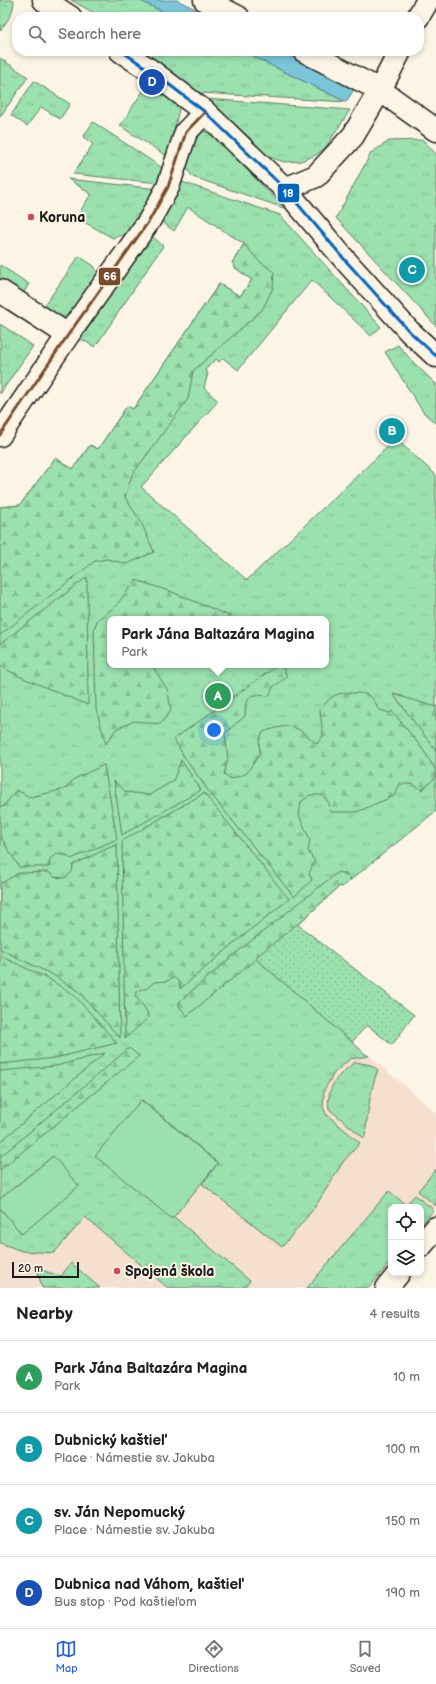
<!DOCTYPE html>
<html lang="en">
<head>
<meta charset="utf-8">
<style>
  body { margin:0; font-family:"Balsamiq Sans",sans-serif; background:#f2f2f2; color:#222 }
  .controls { position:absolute; right:12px; bottom:12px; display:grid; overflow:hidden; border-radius:8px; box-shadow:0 2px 6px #0003 }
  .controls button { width:36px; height:36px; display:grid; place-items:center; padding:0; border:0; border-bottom:1px solid #e0e0e0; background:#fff; color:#222; font:20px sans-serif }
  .scale { position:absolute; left:12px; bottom:10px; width:67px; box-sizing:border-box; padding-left:4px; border:2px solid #1c1c1c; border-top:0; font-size:11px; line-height:14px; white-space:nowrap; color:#1c1c1c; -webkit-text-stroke:3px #fcf5e5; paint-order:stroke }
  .you { position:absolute; left:214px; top:730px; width:14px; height:14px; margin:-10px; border:3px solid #fff; border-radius:50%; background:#1a73e8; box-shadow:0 0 0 6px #1a73e833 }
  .badge { display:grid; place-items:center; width:26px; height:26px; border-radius:50%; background:#2563eb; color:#fff; font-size:13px; font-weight:700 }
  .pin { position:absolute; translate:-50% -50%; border:2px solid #fff; box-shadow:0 1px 4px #0006 }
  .popup { position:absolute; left:107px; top:616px; width:222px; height:52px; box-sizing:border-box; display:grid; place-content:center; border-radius:8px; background:#fff; filter:drop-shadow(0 1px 3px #0005); font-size:13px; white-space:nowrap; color:#767676 }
  .popup b { font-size:15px; color:#222 }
  .popup::after { content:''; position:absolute; left:50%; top:100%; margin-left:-8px; border:8px solid transparent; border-top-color:#fff }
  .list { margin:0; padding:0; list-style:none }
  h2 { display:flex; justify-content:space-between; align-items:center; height:52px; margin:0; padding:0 16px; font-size:17px }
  h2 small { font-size:13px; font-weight:400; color:#767676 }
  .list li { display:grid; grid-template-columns:26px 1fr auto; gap:12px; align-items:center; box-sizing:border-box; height:72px; padding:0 16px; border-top:1px solid #e0e0e0 }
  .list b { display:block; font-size:15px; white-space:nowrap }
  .list p { margin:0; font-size:13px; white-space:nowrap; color:#767676 }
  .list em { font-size:13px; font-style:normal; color:#767676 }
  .icon { flex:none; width:22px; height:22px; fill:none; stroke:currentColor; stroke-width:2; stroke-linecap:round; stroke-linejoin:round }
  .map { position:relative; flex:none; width:436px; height:1288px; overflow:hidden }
  .search { position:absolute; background:#fff; box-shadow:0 2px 6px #0003; left:12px; right:12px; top:12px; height:44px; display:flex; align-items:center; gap:10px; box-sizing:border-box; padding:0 14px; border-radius:16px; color:#767676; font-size:15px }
  .sheet { height:340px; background:#fff }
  nav { display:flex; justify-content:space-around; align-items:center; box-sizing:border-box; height:56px; border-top:1px solid #e0e0e0; background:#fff; font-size:11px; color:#767676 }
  nav a { display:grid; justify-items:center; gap:2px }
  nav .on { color:#2563eb }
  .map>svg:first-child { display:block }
</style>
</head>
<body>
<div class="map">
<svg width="436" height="1288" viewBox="0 0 436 1288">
  <defs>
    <pattern id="grass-tufts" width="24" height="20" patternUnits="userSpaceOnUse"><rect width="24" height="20" fill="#9be1ae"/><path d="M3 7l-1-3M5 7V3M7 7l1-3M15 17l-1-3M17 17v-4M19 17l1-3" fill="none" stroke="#85c095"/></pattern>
    <pattern id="forest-firs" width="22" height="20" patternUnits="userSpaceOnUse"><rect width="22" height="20" fill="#9be1ae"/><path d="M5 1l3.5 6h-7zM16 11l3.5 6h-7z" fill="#85c095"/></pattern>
    <pattern id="garden-dots" width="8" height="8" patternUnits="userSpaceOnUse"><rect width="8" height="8" fill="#9be1ae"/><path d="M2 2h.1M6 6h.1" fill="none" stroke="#85c095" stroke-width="1.8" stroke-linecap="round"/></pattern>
  </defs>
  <rect width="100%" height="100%" fill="#fcf5e5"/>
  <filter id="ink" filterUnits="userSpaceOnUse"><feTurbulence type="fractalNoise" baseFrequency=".025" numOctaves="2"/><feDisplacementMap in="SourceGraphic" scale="8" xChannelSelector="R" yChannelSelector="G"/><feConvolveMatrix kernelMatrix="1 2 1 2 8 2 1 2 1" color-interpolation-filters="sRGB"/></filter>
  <g filter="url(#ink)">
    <!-- built -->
    <path fill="#f5dfcf" d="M 255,958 L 436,1113 L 436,1207 L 421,1225 L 421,1207 L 391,1207 L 391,1261 L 369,1288 L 0,1288 L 0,1170 Z"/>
    <!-- grass -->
    <g fill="url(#grass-tufts)" stroke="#5c7e65" fill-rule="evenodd">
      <path d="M 0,0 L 14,0 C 14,13 7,21 0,31 Z"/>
      <path d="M 71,0 L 139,0 L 173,17 L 101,17 Z"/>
      <path d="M 143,51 L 242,51 L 346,102 L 185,92 L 169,74 Z"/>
      <path d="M 0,58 L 28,77 L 0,117 Z"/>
      <path d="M 34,81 L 70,104 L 60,119 L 41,107 L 27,126 L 11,115 Z"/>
      <path d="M 149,86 L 156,86 L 180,104 L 169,155 L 165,155 L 120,126 L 145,88 Z"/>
      <path d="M 206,99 L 350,110 L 326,147 L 316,155 L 301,161 L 284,162 L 267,156 Z"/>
      <path d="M 93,122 L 167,171 L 159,183 L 73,174 L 93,144 L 83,137 Z"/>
      <path d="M 203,131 L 210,133 L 214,136 L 284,208 L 193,177 L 185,166 L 185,160 L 198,133 Z"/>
      <path d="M 423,140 L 436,154 L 436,326 L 336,218 L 371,153 L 389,141 Z"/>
      <path d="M 68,179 L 158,189 L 126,234 L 113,238 L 84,222 L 86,218 L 79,213 L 91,194 Z"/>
      <path d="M 182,182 L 280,215 L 381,327 L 371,336 L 312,280 L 238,370 L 223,358 L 219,362 L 216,359 L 205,370 L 208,373 L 204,388 L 218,401 L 141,487 L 247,580 L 396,439 L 436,475 L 436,811 L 342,887 L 340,886 L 296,926 L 255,958 L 349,1039 L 365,1054 L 369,1056 L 350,1059 L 334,1073 L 324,1090 L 323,1107 L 326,1114 L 360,1143 L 343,1162 L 315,1207 L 282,1247 L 202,1184 L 218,1163 L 142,1100 L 172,1219 L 174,1217 L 250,1281 L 244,1288 L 168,1288 L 85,1217 L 54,1253 L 22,1251 L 0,1243 L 0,1208 L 22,1234 L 53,1156 L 0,1199 L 0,507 L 20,505 L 55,458 L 73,469 L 90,445 L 98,449 L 127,406 L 133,409 L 219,284 L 240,296 L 252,280 L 234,267 L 235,265 L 232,263 L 244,244 L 188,207 L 174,231 L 158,219 ZM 110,619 L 326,619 L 326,665 L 110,665 Z"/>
      <path d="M 150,234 L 163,246 L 95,347 L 81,339 Z"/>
      <path d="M 79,256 L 94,266 L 97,272 L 97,281 L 69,317 L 63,319 L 42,309 Z"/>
      <path d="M 0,265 L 29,284 L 21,297 L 0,283 Z"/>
      <path d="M 0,324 L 33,346 L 0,394 Z"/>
      <path d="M 398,345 L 414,363 L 436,384 L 436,424 L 423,412 L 385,352 Z"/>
      <path d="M 356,1062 L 371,1065 L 378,1070 C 369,1092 368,1113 365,1136 L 364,1138 L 329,1109 C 326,1087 338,1074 356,1062 Z"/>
      <path d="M 436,1169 L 436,1206 L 418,1191 Z"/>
      <path d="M 389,1191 L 406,1205 L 415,1195 L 434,1210 L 421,1225 L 421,1207 L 391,1207 L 391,1261 L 369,1288 L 307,1288 Z"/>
      <path d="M 71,1263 L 100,1288 L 42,1288 L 37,1269 L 61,1276 Z"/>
    </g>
    <!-- forest -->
    <g fill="url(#forest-firs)" stroke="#5c7e65">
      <path d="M 244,244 L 259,261 L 274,272 L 273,288 L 262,310 L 193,371 L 188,399 L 132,475 L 125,497 L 142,524 L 154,552 L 127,564 L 107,559 L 95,561 L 0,635 L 0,507 L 20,505 L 55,458 L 73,469 L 90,445 L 98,449 L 127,406 L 133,409 L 219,284 L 240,296 L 252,280 L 234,267 L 235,265 L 232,263 Z"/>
      <path d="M 87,577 L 88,705 L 21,677 L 0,666 L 0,644 Z"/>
      <path d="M 136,580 L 172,592 L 230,616 C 223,620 217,619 210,617 L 207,619 L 110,619 L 110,665 L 152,665 L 168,691 L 171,711 L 160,724 L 134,721 L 116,729 L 106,744 L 96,709 L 94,628 L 98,619 L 115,607 Z"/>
      <path d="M 278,665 L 284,669 L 287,677 L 273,687 L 269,696 L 252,695 L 246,702 L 245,716 L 225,733 L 228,759 L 224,774 L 231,779 L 247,773 L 260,753 L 259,741 L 263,732 C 293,722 295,725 317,744 L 323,736 L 320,710 C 325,704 330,696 339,694 C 342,693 348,693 351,693 C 367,693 373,694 378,709 L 389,713 L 392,711 L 422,748 L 436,771 L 436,777 L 422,790 L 412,784 L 400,784 L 394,796 L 357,812 L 330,812 L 329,803 L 322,795 L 310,795 L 301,802 L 299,815 L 310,840 L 308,851 L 315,862 L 309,873 L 312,880 L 294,897 L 207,789 L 183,755 L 174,739 Z"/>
      <path d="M 393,694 L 436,707 L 436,752 L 431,744 Z"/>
      <path d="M 181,760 L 201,790 L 122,835 L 114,781 L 126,792 L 149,795 L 173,781 Z"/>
      <path d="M 104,765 L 117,839 L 71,859 L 67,855 L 57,854 L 50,859 L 49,867 L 19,867 L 0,836 L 0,806 L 3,807 L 16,790 L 30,797 L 65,789 L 74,779 Z"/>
      <path d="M 204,793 L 289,899 L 250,930 L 180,989 L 179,982 L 175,978 L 171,978 L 168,981 L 154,982 L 146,989 L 141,989 L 136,993 L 135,996 L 145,1008 L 149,1017 L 125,1039 L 122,841 Z"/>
      <path d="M 117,844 L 120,1038 L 78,991 L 53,975 L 0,949 L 0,884 L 19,873 L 49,872 L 54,877 L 65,878 L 72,872 L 73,865 Z"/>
      <path d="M 338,872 L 346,874 L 351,879 L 342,887 L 340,886 L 296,926 L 187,1016 L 179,1006 L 179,1002 L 236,953 Z"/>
      <path d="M 0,956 L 49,979 L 74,995 L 117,1043 L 55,1058 L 0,1064 Z"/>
      <path d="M 129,1048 L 139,1056 L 0,1170 L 0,1157 Z"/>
      <path d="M 105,1053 L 0,1142 L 0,1071 L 56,1066 Z"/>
    </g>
    <!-- garden -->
    <path fill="url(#garden-dots)" stroke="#5c7e65" d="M 297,924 L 414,1015 L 392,1045 L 367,1025 L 352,1042 L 255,958 Z"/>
    <!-- pitch -->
    <g fill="#9be1ae" stroke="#5c7e65">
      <path d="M 141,1100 L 218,1163 L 172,1219 L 95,1156 Z"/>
      <path d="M 53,1156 L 79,1186 L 22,1234 L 0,1208 L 0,1199 Z"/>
    </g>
    <!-- water -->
    <g fill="#7ac5d9" stroke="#54818d">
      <path d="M 139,0 L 177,0 L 211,17 L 173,17 Z"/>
      <path d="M 242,51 L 280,51 L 355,88 L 346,102 Z"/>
    </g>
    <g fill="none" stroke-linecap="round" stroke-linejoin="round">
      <defs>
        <g id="minor">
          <path d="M 44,0 L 70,17"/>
          <path d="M 205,0 L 238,17"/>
          <path d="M 418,17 L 428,0"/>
          <path d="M 121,51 L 154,73 L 205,112 L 285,189 L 345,260 L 409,331 L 436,356"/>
          <path d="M 304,51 L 380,90 L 436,130"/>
          <path d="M 285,189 L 316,176 L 353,136 L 380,90 L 400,51"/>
          <path d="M 0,291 L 68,335"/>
          <path d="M 0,435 L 68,335 L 149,221 L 168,187 L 186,132 L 205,112"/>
          <path d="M 421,1246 L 436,1228"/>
          <path d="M 387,1288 L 399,1273"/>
        </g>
      </defs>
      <!-- minor casing -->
      <use href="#minor" stroke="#1c1c1c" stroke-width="25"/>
      <!-- minor -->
      <use href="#minor" stroke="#fcf5e5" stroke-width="22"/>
      <defs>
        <path id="bus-1" d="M 121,51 L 154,73 L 205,112 L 285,189 L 345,260 L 409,331 L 436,356"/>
        <path id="bus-2" d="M 0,435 L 68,335 L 149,221 L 168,187 L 186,132 L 205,112"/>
      </defs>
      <!-- bus-1 casing -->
      <use href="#bus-1" stroke="#fcf5e5" stroke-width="6"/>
      <!-- bus-2 casing -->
      <use href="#bus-2" stroke="#fcf5e5" stroke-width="6"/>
      <!-- bus-1 -->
      <use href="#bus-1" stroke="#0065bd" stroke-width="3"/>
      <!-- bus-2 -->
      <use href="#bus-2" stroke="#7a4b2a" stroke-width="3"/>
    </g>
  </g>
  <!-- markers -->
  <g fill="#d1495b" stroke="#fcf5e5" stroke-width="1.5">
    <circle cx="31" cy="217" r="4"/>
    <circle cx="117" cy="1271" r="4"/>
  </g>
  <g text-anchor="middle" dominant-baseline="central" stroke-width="4" stroke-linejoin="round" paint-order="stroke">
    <!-- poi labels -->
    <g font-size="14" font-weight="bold" fill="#1c1c1c" stroke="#fcf5e5" text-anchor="start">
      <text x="39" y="217">Koruna</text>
      <text x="125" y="1271">Spojená škola</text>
    </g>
  </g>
  <g stroke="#fcf5e5" stroke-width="1.5">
    <rect x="277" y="183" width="23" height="20" rx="4" fill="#0065bd"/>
    <rect x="98" y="267" width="23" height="19" rx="4" fill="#7a4b2a"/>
  </g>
  <g font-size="11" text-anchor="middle" font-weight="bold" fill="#fff">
    <text x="288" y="197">18</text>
    <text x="110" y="280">66</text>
  </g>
</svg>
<div class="controls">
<button><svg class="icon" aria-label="locate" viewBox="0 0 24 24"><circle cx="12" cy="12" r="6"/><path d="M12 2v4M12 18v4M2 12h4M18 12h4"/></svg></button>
<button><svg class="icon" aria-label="layers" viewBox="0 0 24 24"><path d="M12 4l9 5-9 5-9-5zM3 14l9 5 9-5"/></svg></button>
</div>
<div class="scale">20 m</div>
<div class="you"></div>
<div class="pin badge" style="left:218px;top:696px;background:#2e9e5b">A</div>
<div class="popup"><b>Park Jána Baltazára Magina</b>Park</div>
<div class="pin badge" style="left:392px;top:431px;background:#0f9aa8">B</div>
<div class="pin badge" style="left:412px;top:270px;background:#0f9aa8">C</div>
<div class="pin badge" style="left:152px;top:82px;background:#1a4fb4">D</div>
<div class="search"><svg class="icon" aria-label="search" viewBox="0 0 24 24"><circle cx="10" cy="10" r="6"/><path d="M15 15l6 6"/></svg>Search here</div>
</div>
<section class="sheet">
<h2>Nearby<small>4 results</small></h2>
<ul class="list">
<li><span class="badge" style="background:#2e9e5b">A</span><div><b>Park Jána Baltazára Magina</b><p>Park</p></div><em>10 m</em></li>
<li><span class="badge" style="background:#0f9aa8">B</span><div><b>Dubnický kaštieľ</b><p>Place · Námestie sv. Jakuba</p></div><em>100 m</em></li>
<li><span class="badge" style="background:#0f9aa8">C</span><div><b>sv. Ján Nepomucký</b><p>Place · Námestie sv. Jakuba</p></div><em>150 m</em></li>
<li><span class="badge" style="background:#1a4fb4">D</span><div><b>Dubnica nad Váhom, kaštieľ</b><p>Bus stop · Pod kaštieľom</p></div><em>190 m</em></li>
</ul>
</section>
<nav>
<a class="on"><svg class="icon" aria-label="map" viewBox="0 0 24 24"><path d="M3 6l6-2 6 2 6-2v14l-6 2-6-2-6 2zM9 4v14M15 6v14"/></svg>Map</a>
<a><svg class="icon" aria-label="directions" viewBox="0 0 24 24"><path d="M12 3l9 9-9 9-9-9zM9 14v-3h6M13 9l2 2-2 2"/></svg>Directions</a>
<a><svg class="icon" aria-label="saved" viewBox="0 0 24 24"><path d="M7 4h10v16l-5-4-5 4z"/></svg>Saved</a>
</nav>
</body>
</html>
